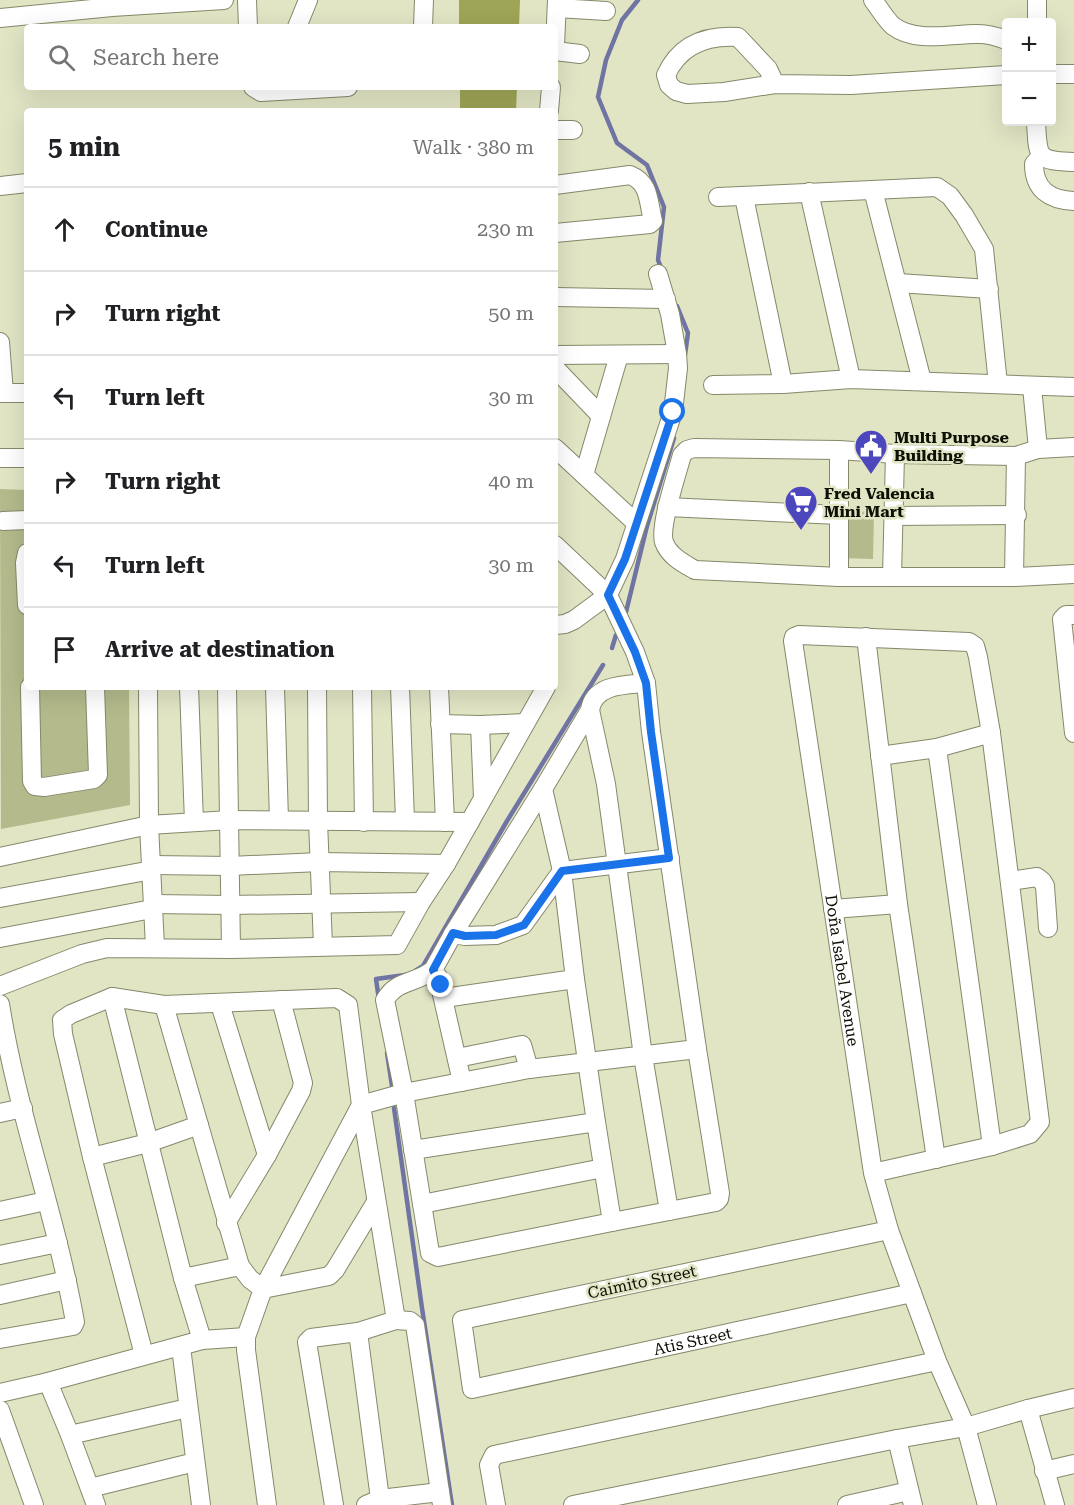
<!DOCTYPE html>
<html lang="en">
<head>
<meta charset="utf-8">
<style>
  body { margin:0; font-family:"Roboto Serif",serif; background:#f2f2f2; color:#202124 }
  .controls { position:absolute; right:18px; top:18px; display:grid; overflow:hidden; border-radius:6px; box-shadow:0 6px 24px #0002 }
  .controls button { width:54px; height:54px; display:grid; place-items:center; padding:0; border:0; border-bottom:2px solid #e0e0e0; background:#fff; color:#202124; font:30px sans-serif }
  .stop { position:absolute; width:18px; height:18px; margin:-14px; border:4px solid #1a73e8; border-radius:50%; background:#fff }
  .stop.end { background:#1a73e8; border-color:#fff; box-shadow:0 2px 6px #0008 }
  .list { margin:0; padding:0; list-style:none }
  h2 { display:flex; justify-content:space-between; align-items:center; height:78px; margin:0; padding:0 24px; font-size:26px }
  h2 small { font-size:20px; font-weight:400; color:#757577 }
  .list li { display:grid; grid-template-columns:39px 1fr auto; gap:18px; align-items:center; box-sizing:border-box; height:84px; padding:0 24px; border-top:2px solid #e0e0e0 }
  .list b { display:block; font-size:22px; white-space:nowrap }
  .list em { font-size:20px; font-style:normal; color:#757577 }
  .icon { flex:none; width:33px; height:33px; fill:none; stroke:currentColor; stroke-width:2; stroke-linecap:round; stroke-linejoin:round }
  .map { position:relative; flex:none; width:1074px; height:1505px; overflow:hidden }
  .search { position:absolute; background:#fff; box-shadow:0 6px 24px #0002; left:24px; top:24px; width:534px; height:66px; display:flex; align-items:center; gap:15px; box-sizing:border-box; padding:0 21px; border-radius:6px; color:#757577; font-size:22px }
  .panel { position:absolute; background:#fff; box-shadow:0 6px 24px #0002; left:24px; top:108px; width:534px; height:582px; border-radius:6px }
  .map>svg:first-child { display:block }
</style>
</head>
<body>
<div class="map">
<svg width="1074" height="1505" viewBox="0 0 1074 1505">
  <rect width="100%" height="100%" fill="#e1e5c4"/>
  <!-- green -->
  <g fill="#b4ba8b">
    <path d="M 0,489 L 27,490 L 27,687 L 129,687 L 130,805 L 1,829 Z"/>
    <path d="M 844,511 L 874,512 L 873,559 L 843,558 Z"/>
  </g>
  <!-- forest -->
  <g fill="#9ea556">
    <path d="M 459,0 L 520,0 L 519,27 L 459,27 Z"/>
    <path d="M 460,87 L 517,87 L 516,111 L 460,111 Z"/>
  </g>
  <g fill="none" stroke-linecap="round" stroke-linejoin="round">
    <!-- stream -->
    <g stroke="#6f74a3" stroke-width="4.5">
      <path d="M 638,0 L 622,20 L 606,60 L 598,97 L 617,143 L 647,165 L 664,207 L 658,260 L 662,270"/>
      <path d="M 677,306 L 688,333 L 685,355"/>
      <path d="M 626,612 L 647,526 L 674,438"/>
      <path d="M 612,648 L 616,635"/>
      <path d="M 415,971 L 423,966 L 507,821 L 603,665"/>
      <path d="M 379,1000 L 376,979 L 405,975"/>
      <path d="M 387,1053 L 392,1086"/>
      <path d="M 394,1108 L 422,1308 L 452,1505"/>
    </g>
    <defs>
      <g id="minor">
        <path d="M 247,0 L 248,27"/>
        <path d="M 873,0 C 879,8 886,20 893,26 C 917,44 954,33 979,34 C 989,34 998,37 1006,40"/>
        <path d="M 557,8 L 606,11"/>
        <path d="M 0,18 L 112,7 L 224,0"/>
        <path d="M 1037,22 L 1037,0"/>
        <path d="M 297,27 L 308,0"/>
        <path d="M 423,27 L 424,0"/>
        <path d="M 555,46 L 557,0"/>
        <path d="M 555,51 L 580,54"/>
        <path d="M 1052,74 L 1074,74"/>
        <path d="M 775,84 L 768,69 L 738,37 C 707,35 680,44 666,75 L 669,85 L 676,91 L 687,94 L 724,92 L 775,84 L 851,85 L 1006,75"/>
        <path d="M 253,87 L 261,92 L 348,87"/>
        <path d="M 549,111 L 551,87"/>
        <path d="M 1036,122 C 1038,157 1036,161 1074,162"/>
        <path d="M 555,130 L 573,130"/>
        <path d="M 1041,156 L 1034,164 C 1034,190 1050,200 1074,201"/>
        <path d="M 555,185 L 630,175 C 650,183 648,201 653,221 L 650,224 L 555,233"/>
        <path d="M 0,186 L 27,183"/>
        <path d="M 873,190 L 922,381"/>
        <path d="M 809,192 L 851,379"/>
        <path d="M 718,197 L 937,187 L 950,196 L 964,215 L 984,249 L 998,384"/>
        <path d="M 744,197 L 783,384"/>
        <path d="M 898,283 L 989,289"/>
        <path d="M 555,297 L 666,299"/>
        <path d="M 0,342 L 4,393"/>
        <path d="M 555,355 L 677,354"/>
        <path d="M 555,368 L 601,416"/>
        <path d="M 713,385 L 783,384 L 851,379 L 1074,387"/>
        <path d="M 1032,387 L 1038,449"/>
        <path d="M 0,393 L 27,393"/>
        <path d="M 1074,447 L 1038,449 L 1016,456 L 895,454 L 839,450 L 694,448 L 687,450 L 682,455 C 677,473 659,527 664,542 C 669,556 683,563 695,570 L 839,577 L 1014,577 L 1074,574"/>
        <path d="M 555,448 L 636,523"/>
        <path d="M 839,450 L 839,577"/>
        <path d="M 0,458 L 27,458"/>
        <path d="M 584,475 L 619,355"/>
        <path d="M 667,507 L 839,515"/>
        <path d="M 893,516 L 1017,515"/>
        <path d="M 3,521 L 27,520"/>
        <path d="M 555,545 L 608,595 L 635,652 L 646,683 L 651,732 L 697,1049 L 720,1193 L 719,1199 L 716,1202 L 612,1222"/>
        <path d="M 27,553 L 25,563 L 27,605"/>
        <path d="M 892,577 L 895,454"/>
        <path d="M 1014,577 L 1016,456"/>
        <path d="M 1074,615 L 1066,615 L 1062,619 L 1074,733"/>
        <path d="M 555,625 L 565,624 L 574,620 L 608,595 L 625,559 L 673,412 L 678,368 L 677,354 L 670,314 L 658,274"/>
        <path d="M 866,637 L 898,904 L 936,1159"/>
        <path d="M 30,687 L 32,781 L 35,786 L 44,787 L 94,779 L 98,775 L 95,687"/>
        <path d="M 148,687 L 149,825 L 155,947"/>
        <path d="M 189,687 L 194,822"/>
        <path d="M 227,687 L 231,949"/>
        <path d="M 275,687 L 279,820"/>
        <path d="M 317,687 L 318,821 L 323,946"/>
        <path d="M 362,687 L 364,822"/>
        <path d="M 400,687 L 405,820"/>
        <path d="M 439,687 L 445,822"/>
        <path d="M 590,710 L 606,784 L 643,1056 L 669,1211"/>
        <path d="M 440,724 L 480,725 L 525,723"/>
        <path d="M 480,725 L 483,798"/>
        <path d="M 937,748 L 992,1146"/>
        <path d="M 880,756 L 937,748 L 991,733"/>
        <path d="M 543,789 L 562,871 L 670,858"/>
        <path d="M 0,857 L 149,825 L 230,820 L 470,822"/>
        <path d="M 152,865 L 230,866 L 320,862 L 446,864"/>
        <path d="M 1010,881 L 1037,877 L 1042,881 L 1045,886 L 1048,928"/>
        <path d="M 0,898 L 152,870"/>
        <path d="M 153,904 L 231,905 L 421,902"/>
        <path d="M 833,909 L 898,904"/>
        <path d="M 453,934 L 543,789 L 590,710 C 594,684 625,685 646,683"/>
        <path d="M 0,938 L 152,909"/>
        <path d="M 0,986 L 82,954 L 107,948 L 231,949 L 397,945 L 421,902 L 446,864 L 546,687"/>
        <path d="M 112,997 L 183,1278 L 202,1340"/>
        <path d="M 444,998 L 575,979"/>
        <path d="M 0,1004 C 17,1112 56,1215 75,1322 L 73,1326 L 0,1339"/>
        <path d="M 220,1004 L 267,1155"/>
        <path d="M 164,1005 L 240,1266 L 250,1279 L 263,1289 L 329,1276 L 335,1270 L 376,1202"/>
        <path d="M 457,1058 L 522,1045 L 529,1069"/>
        <path d="M 462,1082 L 438,977 L 433,970 C 416,984 397,979 385,1000 L 404,1093 L 430,1253 L 438,1257 L 612,1222 L 596,1122"/>
        <path d="M 0,1113 L 23,1108"/>
        <path d="M 413,1150 L 596,1122 L 575,979 L 562,871 L 523,925 L 496,935 L 465,936 L 453,934 L 433,970"/>
        <path d="M 92,1157 L 148,1143 L 199,1125"/>
        <path id="s1" d="M 873,1173 L 992,1146 L 1030,1134 L 1040,1122 L 991,733 L 978,657 L 975,646 L 969,642 L 799,635 L 794,637 L 793,641 L 873,1173 L 889,1230 L 912,1293 L 937,1361 L 966,1427 L 987,1505"/>
        <path d="M 422,1204 L 603,1168"/>
        <path d="M 0,1211 L 46,1201"/>
        <path d="M 226,1223 L 267,1155 L 301,1091 L 303,1083 L 281,1000"/>
        <path id="s2" d="M 889,1230 L 462,1320 L 472,1389 L 912,1293"/>
        <path d="M 0,1255 L 58,1243"/>
        <path d="M 183,1278 L 240,1266"/>
        <path d="M 0,1295 L 67,1280"/>
        <path d="M 358,1332 L 380,1499"/>
        <path d="M 181,1347 L 201,1505"/>
        <path d="M 144,1355 L 92,1157 L 63,1034 L 62,1020 L 71,1014 L 112,997 L 164,1005 L 337,998 L 348,1005 L 361,1105 L 396,1320"/>
        <path d="M 48,1382 L 70,1435 L 96,1505"/>
        <path d="M 0,1393 L 48,1382 L 202,1340 L 246,1337"/>
        <path d="M 1028,1409 L 1055,1505"/>
        <path d="M 0,1410 L 34,1505"/>
        <path d="M 70,1435 L 188,1408"/>
        <path d="M 897,1439 L 913,1505"/>
        <path d="M 1044,1471 L 1074,1464"/>
        <path d="M 90,1488 L 195,1462"/>
        <path d="M 267,1505 L 246,1350 L 246,1337 L 263,1289 L 361,1105 L 404,1093 L 529,1069 L 697,1049"/>
        <path d="M 334,1505 L 307,1342 L 311,1338 L 358,1332 L 396,1320 L 410,1321 L 415,1325 L 442,1505"/>
        <path d="M 366,1505 L 380,1499 L 440,1492"/>
        <path d="M 496,1505 L 489,1465 L 494,1455 L 937,1361"/>
        <path d="M 573,1505 L 897,1439 L 966,1427 L 1028,1409 L 1074,1398"/>
        <path d="M 847,1505 L 909,1491"/>
      </g>
    </defs>
    <!-- minor casing -->
    <use href="#minor" stroke="#85886a" stroke-width="20"/>
    <!-- minor -->
    <use href="#minor" stroke="#fff" stroke-width="18"/>
  </g>
  <g fill="none" stroke-linecap="round" stroke-linejoin="round">
    <!-- route -->
    <path stroke="#1a73e8" stroke-width="8" d="M 441,985 L 433,970 L 453,933 L 465,936 L 496,935 L 524,925 L 562,871 L 669,858 L 651,732 L 646,683 L 635,652 L 608,595 L 625,559 L 673,412"/>
  </g>
  <!-- icons -->
  <defs>
    <symbol id="civic-pin" viewBox="-11 -11 22 30"><path d="M0 17L-7.5 6A9.5 9.5 0 1 1 7.5 6Z" fill="#4c47bd" stroke="#e1e5c4"/><path d="M-.6-6.5H3V-4.5H.6V-3L4-1V1h2V6H-6V1h2V-1L-.6-3ZM-1.2 2.5V6h2.4V2.5Z" fill="#fff"/></symbol>
    <symbol id="supermarket-pin" viewBox="-11 -11 22 30"><path d="M0 17L-7.5 6A9.5 9.5 0 1 1 7.5 6Z" fill="#4c47bd" stroke="#e1e5c4"/><path d="M-6-5.5h2.5l.6 2H6L4.5 2H-2.5L-4.4-4H-6ZM-1.5 3.2a1.3 1.3 0 1 0 .1 0ZM3 3.2a1.3 1.3 0 1 0 .1 0Z" fill="#fff"/></symbol>
  </defs>
  <g fill-rule="evenodd">
    <use href="#civic-pin" x="852" y="427" width="38" height="52"/>
    <use href="#supermarket-pin" x="782" y="483" width="38" height="52"/>
  </g>
  <g text-anchor="middle" dominant-baseline="central" stroke-width="5" stroke-linejoin="round" paint-order="stroke">
    <!-- poi labels -->
    <g font-size="16" font-weight="bold" fill="#0e0f05" stroke="#e1e5c4" text-anchor="start">
      <text x="894" y="437">Multi Purpose<tspan x="894" dy="18">Building</tspan></text>
      <text x="824" y="493">Fred Valencia<tspan x="824" dy="18">Mini Mart</tspan></text>
    </g>
    <!-- street labels -->
    <g font-size="16" fill="#0e0f05" stroke="#e1e5c4">
      <text stroke="none"><textPath href="#s1" startOffset="1178">Doña Isabel Avenue</textPath></text>
      <text transform="translate(642 1282) rotate(-12)">Caimito Street</text>
      <text stroke="none"><textPath href="#s2" startOffset="732">Atis Street</textPath></text>
    </g>
  </g>
</svg>
<div class="controls">
<button>+</button>
<button>−</button>
</div>
<div class="stop" style="left:673px;top:412px"></div>
<div class="stop end" style="left:441px;top:985px"></div>
<div class="search"><svg class="icon" aria-label="search" viewBox="0 0 24 24"><circle cx="10" cy="10" r="6"/><path d="M15 15l6 6"/></svg>Search here</div>
<section class="panel">
<h2>5 min<small>Walk · 380 m</small></h2>
<ul class="list">
<li><svg class="icon" aria-label="ahead" viewBox="0 0 24 24"><path d="M12 20V5M6 11l6-6 6 6"/></svg><div><b>Continue</b></div><em>230 m</em></li>
<li><svg class="icon" aria-label="right" viewBox="0 0 24 24"><path d="M7 20v-9h11M14 6l5 5-5 5"/></svg><div><b>Turn right</b></div><em>50 m</em></li>
<li><svg class="icon" aria-label="left" viewBox="0 0 24 24"><path d="M17 20v-9H6M10 6l-5 5 5 5"/></svg><div><b>Turn left</b></div><em>30 m</em></li>
<li><svg class="icon" aria-label="right" viewBox="0 0 24 24"><path d="M7 20v-9h11M14 6l5 5-5 5"/></svg><div><b>Turn right</b></div><em>40 m</em></li>
<li><svg class="icon" aria-label="left" viewBox="0 0 24 24"><path d="M17 20v-9H6M10 6l-5 5 5 5"/></svg><div><b>Turn left</b></div><em>30 m</em></li>
<li><svg class="icon" aria-label="arrive" viewBox="0 0 24 24"><path d="M6 21V4h12l-3 4 3 4H6"/></svg><div><b>Arrive at destination</b></div></li>
</ul>
</section>
</div>
</body>
</html>
